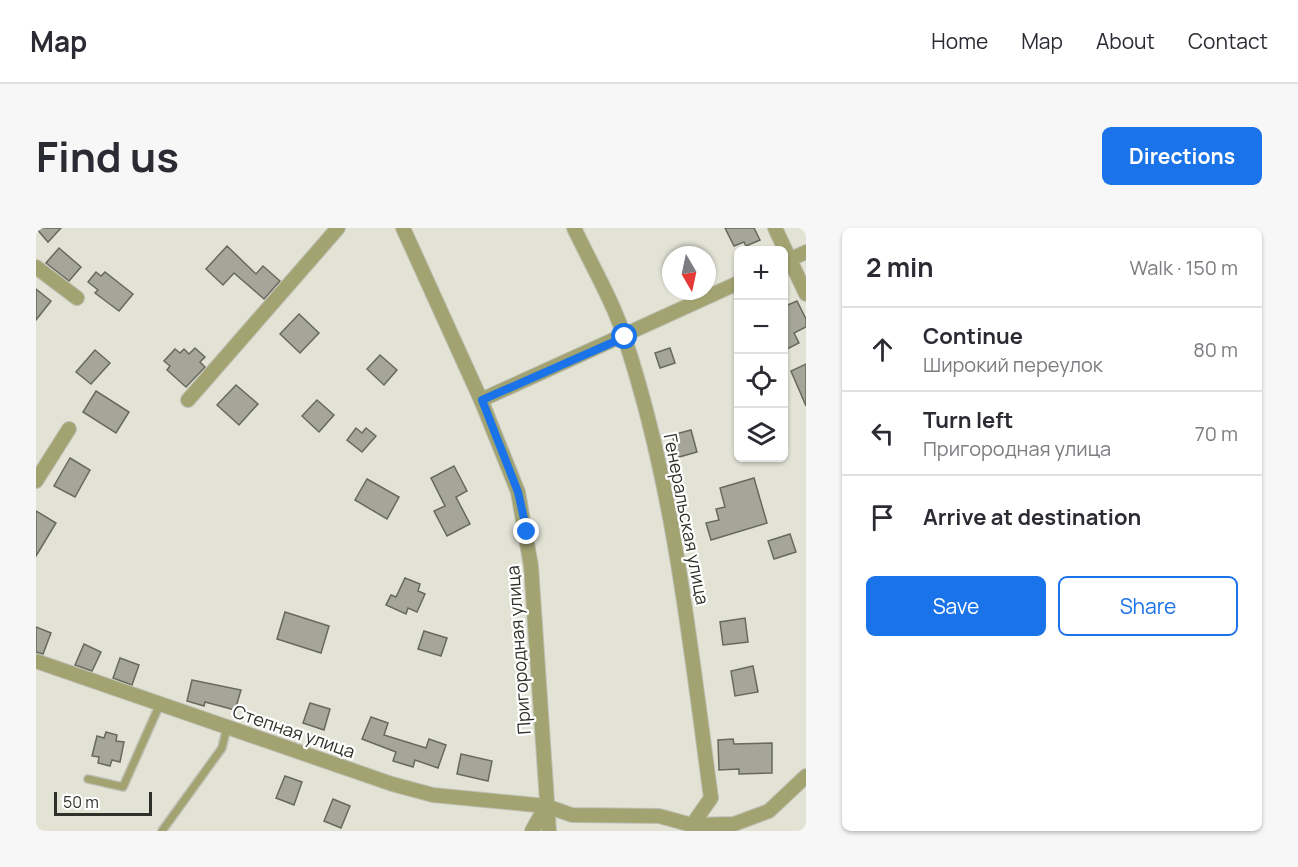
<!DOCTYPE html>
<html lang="en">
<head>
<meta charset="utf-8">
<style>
  body { margin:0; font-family:Manrope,sans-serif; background:#f7f7f7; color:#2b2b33 }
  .controls { position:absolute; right:18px; top:18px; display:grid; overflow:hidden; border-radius:9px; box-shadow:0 2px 4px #0004 }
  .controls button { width:54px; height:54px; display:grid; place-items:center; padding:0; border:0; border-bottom:2px solid #e1e1e2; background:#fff; color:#2b2b33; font:30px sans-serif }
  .compass { position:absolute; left:626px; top:18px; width:54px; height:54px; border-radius:50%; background:#fff; box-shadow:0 2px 4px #0004; rotate:171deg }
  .scale { position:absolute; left:18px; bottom:15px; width:98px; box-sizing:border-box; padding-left:6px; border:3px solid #30302b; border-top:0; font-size:16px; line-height:21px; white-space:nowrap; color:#30302b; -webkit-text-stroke:4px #fff; paint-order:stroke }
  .stop { position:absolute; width:18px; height:18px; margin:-14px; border:4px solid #1a73e8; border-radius:50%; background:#fff }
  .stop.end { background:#1a73e8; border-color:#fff; box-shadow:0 2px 6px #0008 }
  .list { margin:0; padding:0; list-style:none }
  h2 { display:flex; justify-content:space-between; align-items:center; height:78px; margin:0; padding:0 24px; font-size:26px }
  h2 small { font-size:20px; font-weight:400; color:#7c7c81 }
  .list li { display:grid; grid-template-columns:39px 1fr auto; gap:18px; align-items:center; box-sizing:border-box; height:84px; padding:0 24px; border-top:2px solid #e1e1e2 }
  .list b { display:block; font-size:22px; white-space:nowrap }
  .list p { margin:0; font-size:20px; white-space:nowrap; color:#7c7c81 }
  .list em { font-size:20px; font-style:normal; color:#7c7c81 }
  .actions { display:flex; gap:12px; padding:18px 24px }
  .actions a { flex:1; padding:14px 0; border:2px solid #1a73e8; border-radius:9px; text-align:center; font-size:21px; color:#1a73e8 }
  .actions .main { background:#1a73e8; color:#fff }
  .icon { flex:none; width:33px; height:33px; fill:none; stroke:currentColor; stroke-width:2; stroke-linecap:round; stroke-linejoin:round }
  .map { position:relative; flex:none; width:770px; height:603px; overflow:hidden; border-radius:9px }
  header { display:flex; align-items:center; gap:36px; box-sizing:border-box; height:84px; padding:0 30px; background:#fff; border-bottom:2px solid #e1e1e2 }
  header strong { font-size:28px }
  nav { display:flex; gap:33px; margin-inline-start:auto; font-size:21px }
  .intro { display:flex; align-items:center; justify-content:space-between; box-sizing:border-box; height:144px; padding:0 36px }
  h1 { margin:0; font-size:42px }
  .button { padding:15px 27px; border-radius:9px; background:#1a73e8; color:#fff; font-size:21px; font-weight:700 }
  main { display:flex; gap:36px; padding:0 36px }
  aside { flex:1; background:#fff; border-radius:9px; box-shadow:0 2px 4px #0004 }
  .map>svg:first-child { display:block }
</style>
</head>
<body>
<header>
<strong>Map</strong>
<nav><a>Home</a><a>Map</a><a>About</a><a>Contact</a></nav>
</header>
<div class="intro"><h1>Find us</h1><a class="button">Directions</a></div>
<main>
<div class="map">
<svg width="770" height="603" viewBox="0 0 770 603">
  <rect width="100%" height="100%" fill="#e2e3d5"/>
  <!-- building -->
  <g fill="#a5a699" stroke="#68695d" stroke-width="1.5">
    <path d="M 0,0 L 25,0 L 12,14 Z"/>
    <path d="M 689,0 L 718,0 L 724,12 L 710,18 L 708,14 L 698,18 Z"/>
    <path d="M 191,18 L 220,46 L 227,38 L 244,53 L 228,71 L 198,45 L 187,57 L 170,41 Z"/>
    <path d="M 23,20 L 45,39 L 33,53 L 10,35 Z"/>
    <path d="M 60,44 L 65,48 L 69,44 L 97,66 L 83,83 L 59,65 L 62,62 L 52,54 Z"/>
    <path d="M 0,61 L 15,73 L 0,92 Z"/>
    <path d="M 761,73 L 770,91 L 770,99 L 758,105 L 763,115 L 747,123 L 747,79 Z"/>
    <path d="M 263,86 L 283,105 L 264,125 L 244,106 Z"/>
    <path d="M 159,120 L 169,129 L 164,134 L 169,139 L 150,159 L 131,142 L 134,138 L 128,133 L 139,121 L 144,125 L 148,121 L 153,126 Z"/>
    <path d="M 634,120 L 639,135 L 624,140 L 619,125 Z"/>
    <path d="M 59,122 L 74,135 L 55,156 L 40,144 Z"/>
    <path d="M 344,127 L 361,142 L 348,157 L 331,141 Z"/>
    <path d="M 770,136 L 770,178 L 755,143 Z"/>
    <path d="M 200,157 L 222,176 L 203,197 L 181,177 Z"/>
    <path d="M 60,163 L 93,184 L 80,205 L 47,184 Z"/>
    <path d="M 281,172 L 298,187 L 283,204 L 266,188 Z"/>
    <path d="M 320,200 L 326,205 L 330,200 L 340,208 L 326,224 L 311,212 Z"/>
    <path d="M 655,202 L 661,224 L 643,229 L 636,207 Z"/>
    <path d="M 34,230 L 54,242 L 39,269 L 18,258 Z"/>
    <path d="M 418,238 L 431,263 L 420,269 L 434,296 L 411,308 L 398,283 L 409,278 L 395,250 Z"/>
    <path d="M 718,250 L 731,295 L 675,312 L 670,295 L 683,292 L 680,281 L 689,279 L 684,260 Z"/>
    <path d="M 331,251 L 363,269 L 351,291 L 319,272 Z"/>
    <path d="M 0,283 L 20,295 L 0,328 Z"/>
    <path d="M 754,306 L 760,324 L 738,331 L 732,313 Z"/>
    <path d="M 369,350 L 384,356 L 382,363 L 389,366 L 381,384 L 372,380 L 370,386 L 350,377 L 355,367 L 360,369 Z"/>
    <path d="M 249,384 L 293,398 L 285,425 L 241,411 Z"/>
    <path d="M 709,390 L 712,414 L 687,417 L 684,394 Z"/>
    <path d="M 0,399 L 15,405 L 7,426 L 0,424 Z"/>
    <path d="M 388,403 L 411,410 L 405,428 L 382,421 Z"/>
    <path d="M 48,416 L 65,424 L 56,443 L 39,437 Z"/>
    <path d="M 84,430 L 103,437 L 96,457 L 77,450 Z"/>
    <path d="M 717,438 L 722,464 L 699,468 L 695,443 Z"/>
    <path d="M 156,452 L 205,462 L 199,482 L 169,474 L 168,478 L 151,473 Z"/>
    <path d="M 274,475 L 294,481 L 288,502 L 267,495 Z"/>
    <path d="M 335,489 L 352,495 L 348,507 L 390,520 L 393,511 L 410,517 L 402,540 L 379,532 L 377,539 L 357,533 L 360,524 L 326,511 Z"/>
    <path d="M 70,504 L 81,507 L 80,513 L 88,514 L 84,534 L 76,532 L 74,538 L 62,535 L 63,529 L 56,528 L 61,508 L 68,510 Z"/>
    <path d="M 697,511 L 698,516 L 736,515 L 736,545 L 703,546 L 703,541 L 683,542 L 682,512 Z"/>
    <path d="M 425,526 L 456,533 L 452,553 L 421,546 Z"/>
    <path d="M 249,548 L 266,554 L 258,577 L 240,570 Z"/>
    <path d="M 297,571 L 314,578 L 305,600 L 288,593 Z"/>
  </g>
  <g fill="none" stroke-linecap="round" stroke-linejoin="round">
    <defs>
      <g id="service">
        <path d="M 52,551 L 87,559 L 124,476"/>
        <path d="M 126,603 L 186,520 L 191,499"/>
      </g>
      <g id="minor">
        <path d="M 367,0 L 445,172 L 482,264 L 495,338 L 513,603"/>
        <path d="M 538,0 C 555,36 577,73 589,111 C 638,259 654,416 675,570 L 656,597"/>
        <path d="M 739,0 L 770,66"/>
        <path d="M 748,34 L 770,24"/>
        <path d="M 0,39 L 41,70"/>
        <path d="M 152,172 L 302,0"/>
        <path d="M 445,172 L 702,55"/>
        <path d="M 0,253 L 33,201"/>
        <path d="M 0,433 L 356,556 L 397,567 L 510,578 L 536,587 L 623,588 L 656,597 L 698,596 L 733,583 L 770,548"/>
        <path d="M 496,603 L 510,578"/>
      </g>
    </defs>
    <!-- service casing -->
    <use href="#service" stroke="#bebfb3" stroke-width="10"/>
    <!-- minor casing -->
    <use href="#minor" stroke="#bebfb3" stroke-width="16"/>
    <!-- service -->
    <use href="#service" stroke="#a2a371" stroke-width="7"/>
    <!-- minor -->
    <use href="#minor" stroke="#a2a371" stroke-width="14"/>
  </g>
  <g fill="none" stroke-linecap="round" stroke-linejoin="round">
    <!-- route -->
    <path stroke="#1a73e8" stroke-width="8" d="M 491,304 L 482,264 L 446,172 L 589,109"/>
  </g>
  <g text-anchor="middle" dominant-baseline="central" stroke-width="4.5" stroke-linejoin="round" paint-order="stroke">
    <!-- street labels -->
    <g font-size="18" fill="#30302b" stroke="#fff">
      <text transform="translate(651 291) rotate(79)">Генеральская улица</text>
      <text transform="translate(482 422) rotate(-94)">Пригородная улица</text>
      <text transform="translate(258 503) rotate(19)">Степная улица</text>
    </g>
  </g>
</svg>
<div class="controls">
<button>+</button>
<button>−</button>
<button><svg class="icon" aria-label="locate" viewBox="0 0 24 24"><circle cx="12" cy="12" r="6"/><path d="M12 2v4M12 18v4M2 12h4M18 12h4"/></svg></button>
<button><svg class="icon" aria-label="layers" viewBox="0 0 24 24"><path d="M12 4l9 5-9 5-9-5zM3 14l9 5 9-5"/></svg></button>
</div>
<svg class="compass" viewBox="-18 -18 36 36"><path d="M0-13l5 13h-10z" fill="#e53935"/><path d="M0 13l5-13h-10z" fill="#7c7c81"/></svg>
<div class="scale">50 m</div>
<div class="stop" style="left:589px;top:109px"></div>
<div class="stop end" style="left:491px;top:304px"></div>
</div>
<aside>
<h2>2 min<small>Walk · 150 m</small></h2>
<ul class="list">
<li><svg class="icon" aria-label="ahead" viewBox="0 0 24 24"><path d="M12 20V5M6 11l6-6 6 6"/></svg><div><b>Continue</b><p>Широкий переулок</p></div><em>80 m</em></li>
<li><svg class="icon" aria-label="left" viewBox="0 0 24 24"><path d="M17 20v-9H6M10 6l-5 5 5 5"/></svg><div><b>Turn left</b><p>Пригородная улица</p></div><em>70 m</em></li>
<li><svg class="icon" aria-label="arrive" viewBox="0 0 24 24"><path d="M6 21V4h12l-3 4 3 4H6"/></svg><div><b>Arrive at destination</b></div></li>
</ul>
<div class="actions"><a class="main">Save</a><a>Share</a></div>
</aside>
</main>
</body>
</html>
